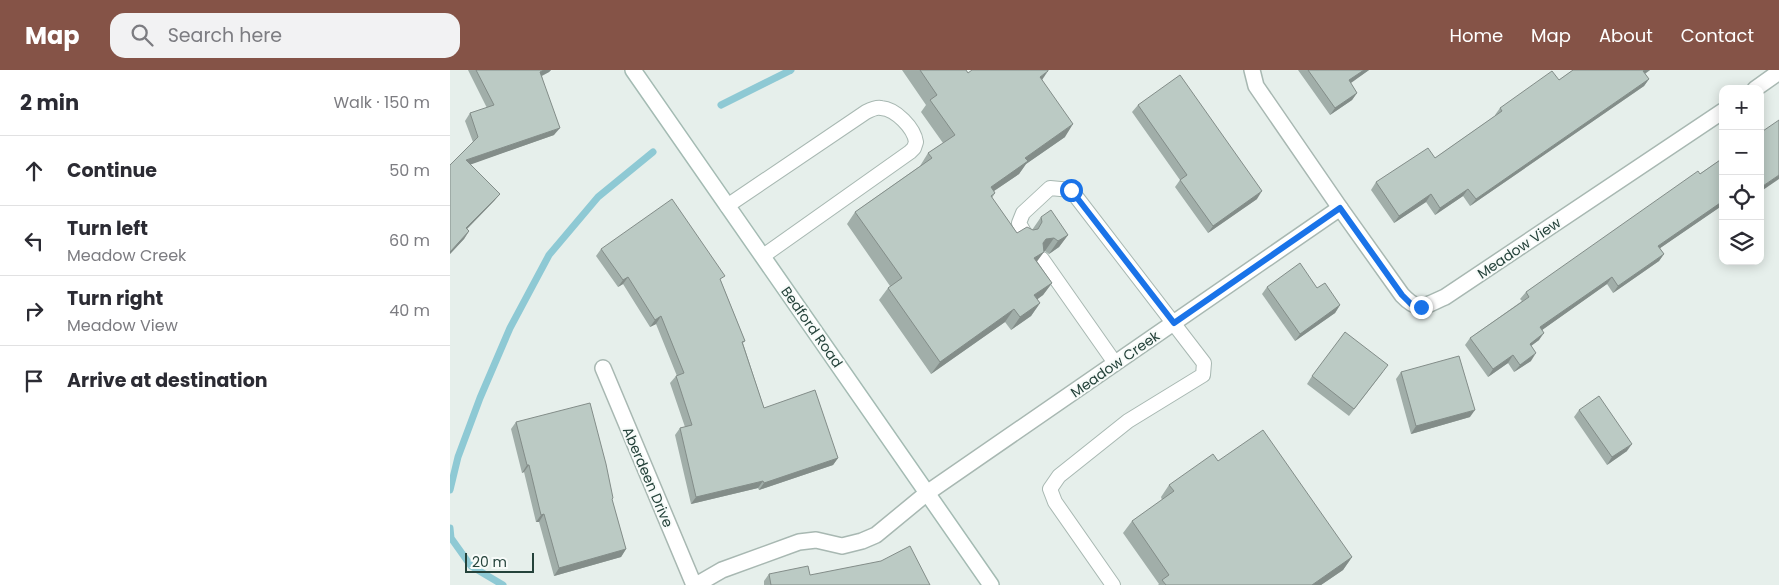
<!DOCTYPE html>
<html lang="en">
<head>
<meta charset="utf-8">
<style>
  body { margin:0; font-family:Poppins,sans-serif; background:#f2f2f3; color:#2b2b33 }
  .controls { position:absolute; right:15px; top:15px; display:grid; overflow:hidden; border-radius:10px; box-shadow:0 2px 12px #0003 }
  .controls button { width:45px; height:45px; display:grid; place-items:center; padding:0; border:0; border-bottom:1px solid #e1e1e2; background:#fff; color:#2b2b33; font:25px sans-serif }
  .scale { position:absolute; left:15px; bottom:12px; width:69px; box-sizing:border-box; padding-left:5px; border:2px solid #24423a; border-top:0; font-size:14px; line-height:18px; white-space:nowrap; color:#24423a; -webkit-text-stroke:4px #f7fbf9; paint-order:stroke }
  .stop { position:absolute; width:15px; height:15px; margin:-11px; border:4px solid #1a73e8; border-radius:50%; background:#fff }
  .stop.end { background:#1a73e8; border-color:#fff; box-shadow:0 1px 5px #0008 }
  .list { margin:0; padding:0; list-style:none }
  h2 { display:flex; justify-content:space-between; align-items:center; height:65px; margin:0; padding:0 20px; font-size:21px }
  h2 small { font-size:16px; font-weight:400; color:#7c7c81 }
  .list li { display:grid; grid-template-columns:32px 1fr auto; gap:15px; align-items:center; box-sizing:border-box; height:70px; padding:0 20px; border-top:1px solid #e1e1e2 }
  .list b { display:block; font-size:19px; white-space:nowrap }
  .list p { margin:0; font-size:16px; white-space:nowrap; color:#7c7c81 }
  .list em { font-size:16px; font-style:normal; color:#7c7c81 }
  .icon { flex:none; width:28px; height:28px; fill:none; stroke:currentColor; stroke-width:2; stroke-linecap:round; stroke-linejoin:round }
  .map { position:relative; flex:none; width:1329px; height:515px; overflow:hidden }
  header { display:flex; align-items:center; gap:30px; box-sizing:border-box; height:70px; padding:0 25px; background:#855347; color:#fff }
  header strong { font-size:24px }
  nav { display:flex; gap:28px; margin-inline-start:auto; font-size:18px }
  .search { width:350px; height:45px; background:#f2f2f3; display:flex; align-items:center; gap:12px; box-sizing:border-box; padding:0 18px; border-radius:15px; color:#7c7c81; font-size:19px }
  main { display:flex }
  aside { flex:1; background:#fff }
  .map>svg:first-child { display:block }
</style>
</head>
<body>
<header>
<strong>Map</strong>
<div class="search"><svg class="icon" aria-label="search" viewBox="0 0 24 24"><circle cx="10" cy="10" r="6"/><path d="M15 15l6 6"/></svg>Search here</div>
<nav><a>Home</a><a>Map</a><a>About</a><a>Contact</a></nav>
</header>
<main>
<aside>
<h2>2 min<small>Walk · 150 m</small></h2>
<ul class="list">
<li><svg class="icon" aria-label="ahead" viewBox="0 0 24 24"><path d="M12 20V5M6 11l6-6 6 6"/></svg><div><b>Continue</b></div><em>50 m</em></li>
<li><svg class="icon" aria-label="left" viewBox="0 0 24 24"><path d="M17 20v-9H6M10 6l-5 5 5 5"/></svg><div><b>Turn left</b><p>Meadow Creek</p></div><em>60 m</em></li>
<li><svg class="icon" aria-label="right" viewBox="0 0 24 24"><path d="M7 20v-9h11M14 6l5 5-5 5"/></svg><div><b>Turn right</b><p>Meadow View</p></div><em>40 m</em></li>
<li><svg class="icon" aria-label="arrive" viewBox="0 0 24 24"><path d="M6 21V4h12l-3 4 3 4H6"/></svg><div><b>Arrive at destination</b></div></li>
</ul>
</aside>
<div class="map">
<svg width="1329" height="515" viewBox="0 0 1329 515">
  <rect width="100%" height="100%" fill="#e6efeb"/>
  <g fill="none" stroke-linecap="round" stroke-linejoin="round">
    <!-- stream -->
    <g stroke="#8ec9d4" stroke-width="7">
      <path d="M 271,35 L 341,0"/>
      <path d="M 0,420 L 8,387 L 30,328 L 60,258 L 99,185 L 148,127 L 203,82"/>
      <path d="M 0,458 L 1,468 L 21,496 L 53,515"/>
    </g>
    <defs>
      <g id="lane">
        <path d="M 277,136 L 416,42 C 420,40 427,37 431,38 C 446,39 464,58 466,72 L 464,78 L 460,82 L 313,186"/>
        <path d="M 575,164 L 569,153 L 573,143 L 600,118 L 621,120 L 754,293 L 753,305 L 678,351 L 609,406 L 600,419 L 605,432 L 663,515"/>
        <path d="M 592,189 L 665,293"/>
      </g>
      <g id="street">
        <path d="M 802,0 L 806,16 L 890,138 L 952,225 C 969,243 974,236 995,227 L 1273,41"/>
        <path d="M 1305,19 L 1329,2"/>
        <path d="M 153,298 L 244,515"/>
        <path d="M 246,515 L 272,500 L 349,472 L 366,470 L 392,476 L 412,471 L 426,465 L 477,423 L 890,138"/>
      </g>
      <path id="secondary" d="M 183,0 L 541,515"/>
    </defs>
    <!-- lane casing -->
    <use href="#lane" stroke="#a8b8b2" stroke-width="16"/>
    <!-- street casing -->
    <use href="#street" stroke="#a8b8b2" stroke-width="18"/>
    <!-- secondary casing -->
    <use href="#secondary" stroke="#a4bbb3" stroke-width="18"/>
    <!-- lane -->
    <use href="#lane" stroke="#fff" stroke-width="14"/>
    <!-- street -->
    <use href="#street" stroke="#fff" stroke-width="15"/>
    <!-- secondary -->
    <use href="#secondary" stroke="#fff" stroke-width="15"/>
  </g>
  <!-- wall -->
  <g fill="#a1aea9">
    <path d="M 18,0 L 101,0 L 99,2 L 92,6 L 104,65 L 20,94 L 50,124 L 44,131 L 17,159 L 19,161 L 14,169 L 0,184 L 23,72 L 15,51 L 20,43 L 37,38 Z"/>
    <path d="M 452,0 L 516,0 L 518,3 L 592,10 L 615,67 L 576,94 L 569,104 L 544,121 L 545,123 L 542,128 L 567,163 L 582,160 L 591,147 L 618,165 L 609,177 L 599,184 L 595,181 L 594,181 L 587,191 L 602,213 L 593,225 L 587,229 L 590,233 L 581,246 L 561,260 L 555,252 L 481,304 L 429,230 L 438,218 L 440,216 L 397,154 L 405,142 L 470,96 L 478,83 L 493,73 L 471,42 L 476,35 Z"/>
    <path d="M 848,0 L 919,0 L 900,13 L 907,23 L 902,30 L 880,45 Z"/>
    <path d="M 1123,0 L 1200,0 L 1195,4 L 1199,9 L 1194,16 L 1020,136 L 1013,126 L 985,145 L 976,132 L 944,153 L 921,120 L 926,112 L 985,88 L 1045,46 L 1045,45 L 1050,38 L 1109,10 Z"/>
    <path d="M 688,35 L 807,129 L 758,163 L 725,117 L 730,110 L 682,42 Z"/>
    <path d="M 1273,88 L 1273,135 L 1210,178 L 1214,184 L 1209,191 L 1163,223 L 1157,214 L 1092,260 L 1089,270 L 1081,276 L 1081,291 L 1064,302 L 1058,293 L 1038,307 L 1015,275 L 1020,268 L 1072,231 L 1070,229 L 1076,222 Z"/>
    <path d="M 151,179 L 271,211 L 295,271 L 293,273 L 314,338 L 388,388 L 383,395 L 309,420 L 308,418 L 241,434 L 225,365 L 230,358 L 235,357 L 220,313 L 226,306 L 227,306 L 206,254 L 200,257 L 173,214 L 168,217 L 146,186 Z"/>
    <path d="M 817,217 L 867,218 L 890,235 L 885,243 L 845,271 L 812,224 Z"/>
    <path d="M 933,302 L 899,346 L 857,314 L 862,306 Z"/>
    <path d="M 951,302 L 1020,347 L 961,364 L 946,309 Z"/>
    <path d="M 1129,340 L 1177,381 L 1157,395 L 1124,347 Z"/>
    <path d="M 66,352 L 162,430 L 176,479 L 171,487 L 104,506 L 89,452 L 86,452 L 74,402 L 72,403 L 61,359 Z"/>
    <path d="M 768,391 L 902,487 L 893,500 L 871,515 L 708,515 L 709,514 L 673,463 L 682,451 L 712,430 L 711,427 L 719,415 Z"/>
    <path d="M 319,504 L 360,505 L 480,515 L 314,515 L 314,511 Z"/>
  </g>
  <!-- shaded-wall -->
  <g fill="#838d89">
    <path d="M 94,0 L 101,0 L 99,2 L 85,9 L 90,2 Z"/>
    <path d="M 914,0 L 919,0 L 894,18 L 899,10 Z"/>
    <path d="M 1195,0 L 1200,0 L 1188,8 L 1193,1 Z"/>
    <path d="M 598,1 L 590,13 L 590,7 Z"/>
    <path d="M 1199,9 L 1194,16 L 1020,136 L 1026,129 Z"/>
    <path d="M 907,23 L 902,30 L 880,45 L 885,38 Z"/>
    <path d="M 623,54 L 615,67 L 576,94 L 569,104 L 532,129 L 541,117 L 575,88 Z"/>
    <path d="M 110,58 L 104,65 L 11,98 L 16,90 Z"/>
    <path d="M 1329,105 L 1329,109 L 1310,122 L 1310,118 Z"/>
    <path d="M 1018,119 L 1013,126 L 985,145 L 990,138 Z"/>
    <path d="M 812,121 L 807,129 L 758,163 L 763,156 Z"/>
    <path d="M 50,124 L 44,131 L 11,165 L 16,158 Z"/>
    <path d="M 981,124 L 976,132 L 944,153 L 949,146 Z"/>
    <path d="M 1273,131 L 1273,135 L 1203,183 L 1208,176 Z"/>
    <path d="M 19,161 L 14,169 L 0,184 L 0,182 Z"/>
    <path d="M 618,165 L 609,177 L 599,184 L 608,171 Z"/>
    <path d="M 604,168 L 595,181 L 587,182 L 584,186 L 596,169 Z"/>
    <path d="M 594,182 L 585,194 L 584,188 Z"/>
    <path d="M 1214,184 L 1209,191 L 1163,223 L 1168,216 Z"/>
    <path d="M 178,207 L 173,214 L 168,217 L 173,210 Z"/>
    <path d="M 1162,207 L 1157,214 L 1085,265 L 1090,257 Z"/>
    <path d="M 602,213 L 593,225 L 576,238 L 584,225 Z"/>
    <path d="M 590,233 L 581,246 L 561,260 L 570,247 Z"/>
    <path d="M 890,235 L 885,243 L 845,271 L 850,264 Z"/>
    <path d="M 564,239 L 555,252 L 481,304 L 490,292 Z"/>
    <path d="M 211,246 L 206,254 L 200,257 L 205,250 Z"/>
    <path d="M 1094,263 L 1089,270 L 1074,281 L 1080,274 Z"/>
    <path d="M 1086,283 L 1081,291 L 1064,302 L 1070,295 Z"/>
    <path d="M 1063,285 L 1058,293 L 1038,307 L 1043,299 Z"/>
    <path d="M 1025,340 L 1020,347 L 961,364 L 966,356 Z"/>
    <path d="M 1182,374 L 1177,381 L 1157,395 L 1162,387 Z"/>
    <path d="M 388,388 L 383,395 L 309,420 L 314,413 Z"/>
    <path d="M 77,395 L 79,395 L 74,402 L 72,403 Z"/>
    <path d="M 313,411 L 308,418 L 241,434 L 246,427 Z"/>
    <path d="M 94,444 L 89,452 L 86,452 L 91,445 Z"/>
    <path d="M 176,479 L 171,487 L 104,506 L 109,498 Z"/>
    <path d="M 902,487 L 893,500 L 871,515 L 862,515 Z"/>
  </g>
  <!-- building -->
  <g fill="#bbcac4" stroke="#838d89">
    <path d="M 26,0 L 94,0 L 90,2 L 110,58 L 16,90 L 50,124 L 16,158 L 19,161 L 0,182 L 0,95 L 28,67 L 20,43 L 44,35 Z"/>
    <path d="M 470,0 L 516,0 L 518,3 L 522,0 L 598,0 L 598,1 L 590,7 L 623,54 L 575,88 L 578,91 L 541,117 L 545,123 L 541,126 L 567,163 L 577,157 L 583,160 L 588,159 L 592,152 L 591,147 L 601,140 L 618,165 L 608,171 L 604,168 L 596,169 L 593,173 L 594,182 L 584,188 L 602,213 L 584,225 L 590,233 L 570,247 L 564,239 L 490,292 L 438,218 L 452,208 L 405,142 L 482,88 L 478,83 L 505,65 L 480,30 L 487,25 Z"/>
    <path d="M 858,0 L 914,0 L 899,10 L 907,23 L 885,38 Z"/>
    <path d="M 1123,0 L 1195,0 L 1193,1 L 1199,9 L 1026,129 L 1018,119 L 990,138 L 981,124 L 949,146 L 926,112 L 978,78 L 985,88 L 1052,41 L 1050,38 L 1102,1 L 1109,10 Z"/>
    <path d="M 730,5 L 812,121 L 763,156 L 730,110 L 737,105 L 688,35 Z"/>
    <path d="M 1329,50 L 1329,105 L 1310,118 L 1310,63 Z"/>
    <path d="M 1273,88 L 1273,131 L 1208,176 L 1214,184 L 1168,216 L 1162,207 L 1090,257 L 1094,263 L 1080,274 L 1086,283 L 1070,295 L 1063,285 L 1043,299 L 1020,268 L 1079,227 L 1076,222 L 1248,101 L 1250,104 Z"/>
    <path d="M 222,129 L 275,206 L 270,209 L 295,271 L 292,272 L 314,338 L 365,320 L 388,388 L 314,413 L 313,411 L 246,427 L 230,358 L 242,355 L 226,306 L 234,303 L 211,246 L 205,250 L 178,207 L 173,210 L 151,179 Z"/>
    <path d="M 850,193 L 867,218 L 875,213 L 890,235 L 850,264 L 817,217 Z"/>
    <path d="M 895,262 L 938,295 L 904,339 L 862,306 Z"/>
    <path d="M 1009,286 L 1025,340 L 966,356 L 951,302 Z"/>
    <path d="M 1149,326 L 1182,374 L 1162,387 L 1129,340 Z"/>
    <path d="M 140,333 L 156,394 L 163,428 L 162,429 L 176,479 L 109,498 L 94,444 L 91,445 L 79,395 L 77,395 L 66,352 Z"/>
    <path d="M 813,360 L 902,487 L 862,515 L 716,515 L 712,510 L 719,505 L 682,451 L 724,421 L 719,415 L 763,384 L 768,391 Z"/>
    <path d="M 460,476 L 480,515 L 321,515 L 319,504 L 358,496 L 360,505 L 431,491 Z"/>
  </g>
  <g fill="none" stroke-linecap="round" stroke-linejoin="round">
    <!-- route -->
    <path stroke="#1a73e8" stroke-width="6" d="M 621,120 L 724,253 L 890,138 L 952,225 L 962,235 L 971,237"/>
  </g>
  <g text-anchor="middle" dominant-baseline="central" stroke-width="4" stroke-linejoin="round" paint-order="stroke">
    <!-- street labels -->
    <g font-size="14" fill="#24423a" stroke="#f7fbf9">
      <text transform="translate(1069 178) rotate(-34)">Meadow View</text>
      <text transform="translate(362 257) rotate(55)">Bedford Road</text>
      <text transform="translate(665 294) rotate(-35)">Meadow Creek</text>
      <text transform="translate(198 407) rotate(67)">Aberdeen Drive</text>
    </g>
  </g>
</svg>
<div class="controls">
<button>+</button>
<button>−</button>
<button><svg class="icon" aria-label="locate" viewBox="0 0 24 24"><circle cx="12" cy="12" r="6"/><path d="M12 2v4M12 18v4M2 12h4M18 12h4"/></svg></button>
<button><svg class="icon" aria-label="layers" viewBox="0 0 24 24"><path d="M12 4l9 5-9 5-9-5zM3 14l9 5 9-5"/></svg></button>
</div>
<div class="scale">20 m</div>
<div class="stop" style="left:621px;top:120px"></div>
<div class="stop end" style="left:971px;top:237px"></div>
</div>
</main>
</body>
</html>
